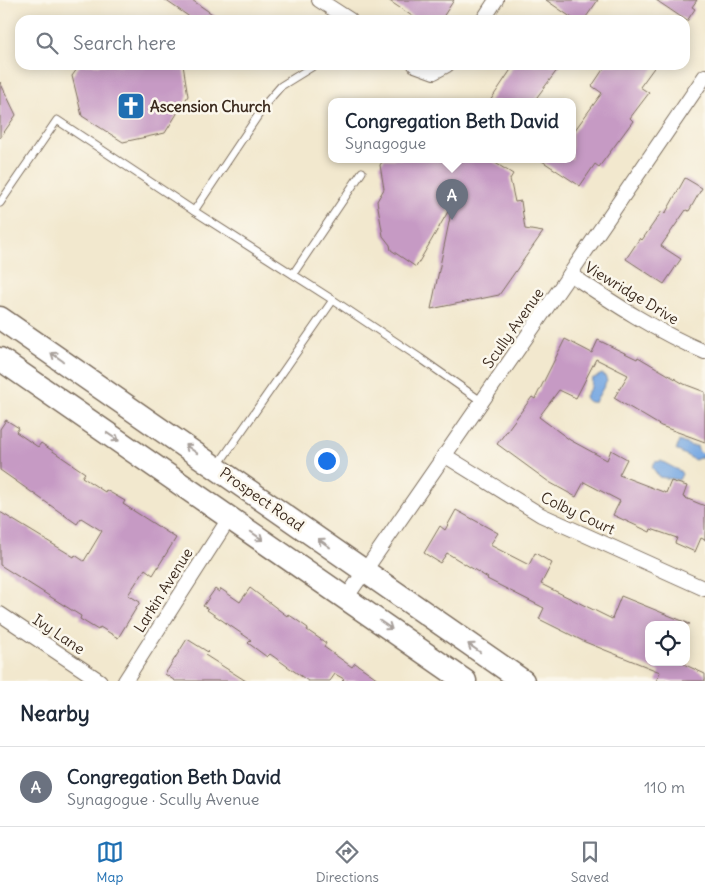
<!DOCTYPE html>
<html lang="en">
<head>
<meta charset="utf-8">
<style>
  body { margin:0; font-family:Delius,sans-serif; background:#f6f6f7; color:#1f2937 }
  .controls { position:absolute; right:15px; bottom:15px; display:grid; overflow:hidden; border-radius:10px; box-shadow:0 2px 12px #0003 }
  .controls button { width:45px; height:45px; display:grid; place-items:center; padding:0; border:0; border-bottom:1px solid #e0e1e3; background:#fff; color:#1f2937; font:25px sans-serif }
  .you { position:absolute; left:326px; top:460px; width:18px; height:18px; margin:-12px; border:4px solid #fff; border-radius:50%; background:#1a73e8; box-shadow:0 0 0 8px #1a73e833 }
  .badge { display:grid; place-items:center; width:32px; height:32px; border-radius:50%; background:#1f6fb2; color:#fff; font-size:16px; font-weight:700 }
  .pin { position:absolute; translate:-50% -41px; filter:drop-shadow(0 1px 2px #0008) }
  .pin::after { content:''; position:absolute; top:26px; width:18px; height:15px; background:inherit; clip-path:polygon(0 0,100% 0,50% 100%) }
  .popup { position:absolute; left:328px; top:98px; width:248px; height:65px; box-sizing:border-box; display:grid; place-content:center; border-radius:10px; background:#fff; filter:drop-shadow(0 1px 4px #0005); font-size:16px; white-space:nowrap; color:#747a83 }
  .popup b { font-size:19px; color:#1f2937 }
  .popup::after { content:''; position:absolute; left:50%; top:100%; margin-left:-10px; border:10px solid transparent; border-top-color:#fff }
  .list { margin:0; padding:0; list-style:none }
  h2 { display:flex; justify-content:space-between; align-items:center; height:65px; margin:0; padding:0 20px; font-size:21px }
  h2 small { font-size:16px; font-weight:400; color:#747a83 }
  .list li { display:grid; grid-template-columns:32px 1fr auto; gap:15px; align-items:center; box-sizing:border-box; height:80px; padding:0 20px; border-top:1px solid #e0e1e3 }
  .list b { display:block; font-size:19px; white-space:nowrap }
  .list p { margin:0; font-size:16px; white-space:nowrap; color:#747a83 }
  .list em { font-size:16px; font-style:normal; color:#747a83 }
  .icon { flex:none; width:28px; height:28px; fill:none; stroke:currentColor; stroke-width:2; stroke-linecap:round; stroke-linejoin:round }
  .map { position:relative; flex:none; width:705px; height:681px; overflow:hidden }
  .search { position:absolute; background:#fff; box-shadow:0 2px 12px #0003; left:15px; right:15px; top:15px; height:55px; display:flex; align-items:center; gap:12px; box-sizing:border-box; padding:0 18px; border-radius:15px; color:#747a83; font-size:19px }
  .sheet { height:145px; background:#fff }
  nav { display:flex; justify-content:space-around; align-items:center; box-sizing:border-box; height:70px; border-top:1px solid #e0e1e3; background:#fff; font-size:14px; color:#747a83 }
  nav a { display:grid; justify-items:center; gap:2px }
  nav .on { color:#1f6fb2 }
  .map>svg:first-child { display:block }
</style>
</head>
<body>
<div class="map">
<svg width="705" height="681" viewBox="0 0 705 681">
  <rect width="100%" height="100%" fill="#fbf7ec"/>
  <filter id="ink" filterUnits="userSpaceOnUse"><feTurbulence type="fractalNoise" baseFrequency=".02" numOctaves="2"/><feDisplacementMap in="SourceGraphic" scale="10" xChannelSelector="R" yChannelSelector="G"/><feConvolveMatrix kernelMatrix="1 2 1 2 8 2 1 2 1" color-interpolation-filters="sRGB"/></filter>
  <filter id="wash" filterUnits="userSpaceOnUse"><feTurbulence type="fractalNoise" baseFrequency=".0096" numOctaves="4" result="noise"/><feDisplacementMap in="SourceGraphic" scale="20" xChannelSelector="R" yChannelSelector="G"/><feGaussianBlur stdDeviation="1.12" result="paint"/><feColorMatrix in="noise" values="0 0 0 0 0 0 0 0 0 0 0 0 0 0 0 0 0 1.4 0 .05"/><feComposite in="paint" operator="in"/></filter>
  <g filter="url(#wash)">
    <rect width="100%" height="100%" fill="#f2e8ce"/>
    <!-- water -->
    <g fill="#77a8e2" stroke="#596980">
      <path d="M 602,374 L 605,376 L 607,381 L 595,402 C 590,403 586,401 585,396 L 591,387 L 592,379 Z"/>
      <path d="M 679,441 L 691,446 L 697,446 L 698,450 L 703,455 L 702,457 L 695,460 L 676,450 Z"/>
      <path d="M 661,461 L 680,471 L 682,474 L 679,480 L 659,477 L 652,467 L 655,462 Z"/>
    </g>
    <g id="blocks">
      <!-- building -->
      <g fill="#c69ac4">
        <path d="M 165,0 L 192,0 L 221,20 L 194,20 Z"/>
        <path d="M 388,0 L 454,0 L 441,20 L 418,20 Z"/>
        <path d="M 546,0 L 598,0 L 584,20 L 575,20 Z"/>
        <path d="M 656,0 L 697,0 L 692,7 L 695,9 L 687,21 Z"/>
        <path d="M 80,65 L 183,65 L 188,96 L 165,133 L 123,142 L 82,116 L 72,76 Z"/>
        <path d="M 514,65 L 561,65 L 534,101 L 490,101 Z"/>
        <path d="M 606,65 L 656,65 L 640,87 L 649,93 L 630,118 L 633,121 L 599,167 L 595,164 L 580,186 L 539,159 L 572,159 L 572,134 L 602,93 L 592,86 Z"/>
        <path d="M 0,82 L 16,115 L 0,138 Z"/>
        <path d="M 384,159 L 489,159 L 513,174 L 510,179 L 515,202 L 521,201 L 525,229 L 543,232 L 499,295 L 431,309 L 453,203 L 416,267 L 391,250 L 390,245 L 383,236 L 377,201 L 384,189 L 380,165 Z"/>
        <path d="M 685,178 L 702,188 L 689,211 L 686,210 L 661,246 L 681,259 L 664,284 L 626,259 L 640,238 L 642,240 L 662,211 L 665,214 Z"/>
        <path d="M 565,339 L 592,353 L 598,340 L 637,359 L 638,357 L 684,384 L 705,392 L 705,442 L 661,426 L 614,398 L 628,375 L 596,359 L 576,398 L 559,390 L 539,417 L 570,440 L 607,460 L 611,450 L 627,459 L 619,475 L 666,493 L 671,481 L 687,486 L 683,497 L 705,506 L 705,540 L 701,538 L 695,552 L 675,543 L 677,538 L 651,529 L 650,532 L 613,515 L 620,501 L 584,482 L 576,497 L 549,482 L 497,444 L 532,397 L 535,399 Z"/>
        <path d="M 6,420 L 19,428 L 16,432 L 38,447 L 41,443 L 85,473 L 82,477 L 105,492 L 106,490 L 125,501 L 123,504 L 176,538 L 153,575 L 145,569 L 128,595 L 140,602 L 118,638 L 100,627 L 98,630 L 80,619 L 81,616 L 0,565 L 0,512 L 74,557 L 75,555 L 84,561 L 102,531 L 81,518 L 77,524 L 0,470 L 0,429 Z"/>
        <path d="M 456,510 L 498,533 L 490,545 L 529,565 L 535,553 L 552,563 L 541,584 L 612,619 L 621,596 L 690,624 L 649,625 L 649,662 L 679,662 L 705,674 L 705,681 L 656,681 L 660,672 L 585,642 L 539,619 L 544,608 L 487,579 L 488,578 L 447,553 L 440,563 L 424,553 L 440,526 L 445,530 Z"/>
        <path d="M 250,588 L 287,616 L 288,614 L 308,628 L 307,630 L 326,643 L 324,647 L 352,667 L 355,663 L 381,681 L 342,681 L 344,679 L 335,674 L 330,681 L 308,681 L 270,654 L 267,657 L 248,643 L 251,640 L 207,610 L 208,609 L 203,606 L 215,589 L 219,592 L 221,589 L 240,602 Z"/>
        <path d="M 187,639 L 208,652 L 205,655 L 246,681 L 175,681 L 165,674 Z"/>
      </g>
    </g>
  </g>
  <g filter="url(#ink)">
    <use href="#blocks" fill-opacity="0" stroke="#7b6c5c" stroke-width="1"/>
    <g fill="none" stroke-linecap="round" stroke-linejoin="round">
      <defs>
        <g id="service">
          <path d="M 0,203 L 57,120 L 194,211 L 333,300 L 420,358 L 481,401"/>
          <path d="M 194,211 L 267,102 L 281,86 L 315,65"/>
          <path d="M 293,274 L 362,172"/>
          <path d="M 218,465 L 333,300"/>
        </g>
        <g id="minor">
          <path d="M 319,0 L 350,20"/>
          <path d="M 483,20 L 496,0"/>
          <path d="M 415,65 L 434,72 L 447,65"/>
          <path d="M 570,274 C 613,303 657,332 705,352"/>
          <path d="M 444,455 L 541,515 L 705,589"/>
          <path d="M 346,598 L 570,274 L 705,76"/>
          <path d="M 0,614 L 100,681"/>
          <path d="M 125,681 L 230,517"/>
        </g>
        <g id="primary">
          <path d="M 0,318 L 523,681"/>
          <path d="M 0,359 L 465,681"/>
        </g>
      </defs>
      <!-- service casing -->
      <use href="#service" stroke="#7b6c5c" stroke-width="9"/>
      <!-- minor casing -->
      <use href="#minor" stroke="#7b6c5c" stroke-width="16"/>
      <!-- primary casing -->
      <use href="#primary" stroke="#7b6c5c" stroke-width="25"/>
      <!-- service -->
      <use href="#service" stroke="#fff" stroke-width="7"/>
      <!-- minor -->
      <use href="#minor" stroke="#fff" stroke-width="14"/>
      <!-- primary -->
      <use href="#primary" stroke="#fff" stroke-width="22"/>
    </g>
    <!-- one-way arrows -->
    <defs><path id="oneway-shaft" d="M-6 0H5M1.5-3L5.5 0L1.5 3" fill="none" stroke-width="1.6" stroke-linecap="round" stroke-linejoin="round" transform="scale(1.25)"/></defs>
    <g stroke="#a79f9a">
      <use href="#oneway-shaft" transform="translate(57 357) rotate(-145)"/>
      <use href="#oneway-shaft" transform="translate(113 437) rotate(34)"/>
      <use href="#oneway-shaft" transform="translate(191 449) rotate(-145)"/>
      <use href="#oneway-shaft" transform="translate(257 536) rotate(35)"/>
      <use href="#oneway-shaft" transform="translate(324 543) rotate(-144)"/>
      <use href="#oneway-shaft" transform="translate(386 625) rotate(35)"/>
      <use href="#oneway-shaft" transform="translate(474 648) rotate(-145)"/>
    </g>
  </g>
  <!-- icons -->
  <defs>
    <symbol id="church-square" viewBox="-11 -11 22 22"><rect x="-9" y="-9" width="18" height="18" rx="4" fill="#1f6fb2" stroke="#fbf7ec"/><path d="M-1.2-6h2.4v3.5h3.3v2.4h-3.3V6h-2.4V-.1h-3.3v-2.4h3.3Z" fill="#fff"/></symbol>
  </defs>
  <g fill-rule="evenodd">
    <use href="#church-square" x="115" y="90" width="32" height="32"/>
  </g>
  <g text-anchor="middle" dominant-baseline="central" stroke-width="5" stroke-linejoin="round" paint-order="stroke">
    <!-- poi labels -->
    <g font-size="15" font-weight="bold" fill="#3b2a1e" stroke="#fbf7ec" text-anchor="start">
      <text x="150" y="106">Ascension Church</text>
    </g>
    <!-- street labels -->
    <g font-size="15" fill="#3b2a1e" stroke="#fbf7ec">
      <text transform="translate(632 293) rotate(31)">Viewridge Drive</text>
      <text transform="translate(513 328) rotate(-55)">Scully Avenue</text>
      <text transform="translate(262 499) rotate(35)">Prospect Road</text>
      <text transform="translate(578 513) rotate(25)">Colby Court</text>
      <text transform="translate(163 590) rotate(-58)">Larkin Avenue</text>
      <text transform="translate(59 634) rotate(34)">Ivy Lane</text>
    </g>
  </g>
</svg>
<div class="controls">
<button><svg class="icon" aria-label="locate" viewBox="0 0 24 24"><circle cx="12" cy="12" r="6"/><path d="M12 2v4M12 18v4M2 12h4M18 12h4"/></svg></button>
</div>
<div class="you"></div>
<div class="pin badge" style="left:452px;top:220px;background:#6b7280">A</div>
<div class="popup"><b>Congregation Beth David</b>Synagogue</div>
<div class="search"><svg class="icon" aria-label="search" viewBox="0 0 24 24"><circle cx="10" cy="10" r="6"/><path d="M15 15l6 6"/></svg>Search here</div>
</div>
<section class="sheet">
<h2>Nearby<small></small></h2>
<ul class="list">
<li><span class="badge" style="background:#6b7280">A</span><div><b>Congregation Beth David</b><p>Synagogue · Scully Avenue</p></div><em>110 m</em></li>
</ul>
</section>
<nav>
<a class="on"><svg class="icon" aria-label="map" viewBox="0 0 24 24"><path d="M3 6l6-2 6 2 6-2v14l-6 2-6-2-6 2zM9 4v14M15 6v14"/></svg>Map</a>
<a><svg class="icon" aria-label="directions" viewBox="0 0 24 24"><path d="M12 3l9 9-9 9-9-9zM9 14v-3h6M13 9l2 2-2 2"/></svg>Directions</a>
<a><svg class="icon" aria-label="saved" viewBox="0 0 24 24"><path d="M7 4h10v16l-5-4-5 4z"/></svg>Saved</a>
</nav>
</body>
</html>
